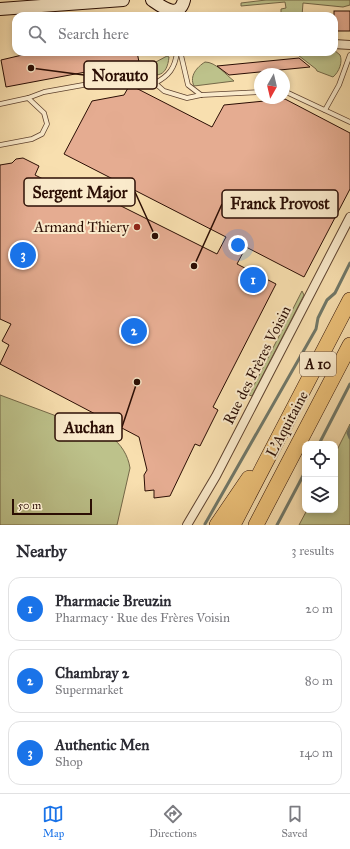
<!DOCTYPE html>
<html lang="en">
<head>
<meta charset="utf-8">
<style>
  body { margin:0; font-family:"IM FELL Great Primer",serif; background:#f2f2f3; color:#2b2b33 }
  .controls { position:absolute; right:12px; bottom:12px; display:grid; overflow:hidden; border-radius:8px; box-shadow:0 2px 6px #0003 }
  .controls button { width:36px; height:36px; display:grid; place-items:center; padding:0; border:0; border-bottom:1px solid #e1e1e2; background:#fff; color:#2b2b33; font:20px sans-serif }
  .compass { position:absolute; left:254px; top:68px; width:36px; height:36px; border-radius:50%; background:#fff; box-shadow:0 2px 6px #0003; rotate:188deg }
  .scale { position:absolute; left:12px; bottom:10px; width:80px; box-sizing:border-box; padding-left:4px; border:2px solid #2b0e04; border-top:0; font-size:11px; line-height:14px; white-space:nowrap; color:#2b0e04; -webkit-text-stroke:3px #faeacb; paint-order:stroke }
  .you { position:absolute; left:238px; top:245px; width:14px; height:14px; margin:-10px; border:3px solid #fff; border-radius:50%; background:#1a73e8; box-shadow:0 0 0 6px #1a73e833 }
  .badge { display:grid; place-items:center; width:26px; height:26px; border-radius:50%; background:#1a73e8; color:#fff; font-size:13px; font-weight:700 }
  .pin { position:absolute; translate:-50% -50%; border:2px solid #fff; box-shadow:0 1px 4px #0006 }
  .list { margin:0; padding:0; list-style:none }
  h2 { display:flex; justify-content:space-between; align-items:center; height:52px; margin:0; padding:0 16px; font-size:17px }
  h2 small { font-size:13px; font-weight:400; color:#7c7c81 }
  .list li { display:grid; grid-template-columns:26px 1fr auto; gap:12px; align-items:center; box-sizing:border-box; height:64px; margin:0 8px 8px; padding:0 8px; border:1px solid #e1e1e2; border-radius:12px }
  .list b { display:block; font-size:15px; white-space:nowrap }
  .list p { margin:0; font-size:13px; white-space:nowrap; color:#7c7c81 }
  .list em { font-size:13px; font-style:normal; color:#7c7c81 }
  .icon { flex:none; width:22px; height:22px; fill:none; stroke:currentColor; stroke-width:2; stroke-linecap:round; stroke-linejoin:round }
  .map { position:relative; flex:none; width:350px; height:525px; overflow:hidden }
  .search { position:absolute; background:#fff; box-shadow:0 2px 6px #0003; left:12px; right:12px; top:12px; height:44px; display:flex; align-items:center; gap:10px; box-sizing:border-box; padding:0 14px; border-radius:12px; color:#7c7c81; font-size:15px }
  .sheet { height:268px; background:#fff }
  nav { display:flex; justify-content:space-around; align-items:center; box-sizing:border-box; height:56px; border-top:1px solid #e1e1e2; background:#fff; font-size:11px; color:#7c7c81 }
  nav a { display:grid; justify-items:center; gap:2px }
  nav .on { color:#1a73e8 }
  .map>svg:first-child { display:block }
</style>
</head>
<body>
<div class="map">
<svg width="350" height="525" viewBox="0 0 350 525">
  <rect width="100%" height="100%" fill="#f8dfaf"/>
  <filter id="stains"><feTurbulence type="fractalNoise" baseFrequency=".005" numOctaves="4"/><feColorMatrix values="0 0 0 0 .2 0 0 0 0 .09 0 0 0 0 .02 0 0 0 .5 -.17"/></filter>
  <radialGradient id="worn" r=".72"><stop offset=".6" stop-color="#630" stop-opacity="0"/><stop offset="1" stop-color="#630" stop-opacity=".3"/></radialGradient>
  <!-- green -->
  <g fill="#bdc28b" stroke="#746848">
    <path d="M 266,0 L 350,0 L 350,5 L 343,7 L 303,3 L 302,16 L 281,13 L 281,9 L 286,8 L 285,2 L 241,6 L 241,3 Z"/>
    <path d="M 334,50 L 340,55 C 343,62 339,72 333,77 L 317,71 L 316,69 L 294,52 L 327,54 L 329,52 L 334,52 Z"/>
    <path d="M 167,56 L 169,57 C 167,76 158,78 142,72 L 143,67 L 154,63 Z"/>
    <path d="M 205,62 C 216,62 226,75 234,81 L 194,86 C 189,76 197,67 205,62 Z"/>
    <path d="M 302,291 L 304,295 L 252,396 L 249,395 Z"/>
    <path d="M 0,395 L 110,436 C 121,444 128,455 130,468 L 117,525 L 0,525 Z"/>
    <path d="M 350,424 L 350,525 L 299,525 L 307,510 L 335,510 L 335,454 Z"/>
  </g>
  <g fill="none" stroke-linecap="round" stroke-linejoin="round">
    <!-- stream -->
    <g stroke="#6f7768" stroke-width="3">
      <path d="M 350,428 L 348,433 L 350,438"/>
      <path d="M 319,444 L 350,384"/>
      <path d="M 205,524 L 316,329 L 318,318 L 327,300 L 335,293 L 350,263"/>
      <path d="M 277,525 L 305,472"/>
    </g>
  </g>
  <!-- building -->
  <g fill="#e5ac91" stroke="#2b0e04">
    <rect x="334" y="11" width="16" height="20"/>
    <path d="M 35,52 L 137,52 L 139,62 L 6,87 L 1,60 Z"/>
    <path d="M 299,58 L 310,67 L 229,75 L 217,66 Z"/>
    <path d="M 134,87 L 212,127 L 224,105 L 285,99 L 350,133 L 350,189 L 304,277 L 246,247 L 237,264 L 276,284 L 213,407 L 218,410 L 200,446 L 195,444 L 170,496 L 154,498 L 154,490 L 145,491 L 144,475 L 147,470 L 139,437 L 0,364 L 9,345 L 2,341 L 11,324 L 0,319 L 0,165 L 12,163 L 16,159 L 23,158 L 39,166 L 35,175 L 79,197 L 86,200 L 91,191 L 217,254 L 226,237 L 64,154 L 92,101 L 124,95 L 128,88 Z"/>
  </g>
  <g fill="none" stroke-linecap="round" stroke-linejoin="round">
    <defs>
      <g id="lane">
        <path d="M 178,52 L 181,55 L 188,85 L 201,95"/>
        <path d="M 155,83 C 169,76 175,68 177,52"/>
        <path d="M 284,91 L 350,122"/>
        <path d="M 28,98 L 44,92 L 139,75 L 155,83 L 164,91 L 187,98 L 201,95 L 260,92"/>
        <path d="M 0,104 L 28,98 L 44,113 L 47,124 L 42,134 L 32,139 L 0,145"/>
        <path d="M 325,110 L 339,85 L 350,55"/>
      </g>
      <g id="street">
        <path d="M 334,44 L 350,45"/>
        <path d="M 187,525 L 216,476 L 350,217"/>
      </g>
      <g id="secondary">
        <path d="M 152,0 C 162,7 179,20 184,0"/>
        <path d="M 0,9 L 123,0"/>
      </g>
      <g id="highway">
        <path d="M 217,525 L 249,478"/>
        <path d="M 233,525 L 350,300"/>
        <path d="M 256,525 L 350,345"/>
      </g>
    </defs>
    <!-- lane casing -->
    <use href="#lane" stroke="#5e422f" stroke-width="5.5"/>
    <!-- street casing -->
    <use href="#street" stroke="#5e422f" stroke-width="10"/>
    <!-- secondary casing -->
    <use href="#secondary" stroke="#2b0e04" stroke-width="14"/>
    <!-- highway casing -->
    <use href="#highway" stroke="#2b0e04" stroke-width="16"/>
    <!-- lane -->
    <use href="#lane" stroke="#faeacb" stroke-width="4"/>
    <!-- street -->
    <use href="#street" stroke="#faeacb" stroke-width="8"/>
    <!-- secondary -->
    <use href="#secondary" stroke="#faeacb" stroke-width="12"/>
    <!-- highway -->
    <use href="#highway" stroke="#ecc078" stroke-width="15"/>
  </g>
  <!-- markers -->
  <circle fill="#8f2418" stroke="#faeacb" stroke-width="1.5" cx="137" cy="227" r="4"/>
  <g text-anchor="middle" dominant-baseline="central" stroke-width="4" stroke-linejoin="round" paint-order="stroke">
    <!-- shield labels -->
    <rect fill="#faeacb" stroke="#695040" stroke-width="1" x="300" y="352" width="36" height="24" rx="3"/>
    <g font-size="14" font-weight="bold" fill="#2b0e04">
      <text x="318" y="364">A 10</text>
    </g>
    <!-- poi labels -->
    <g font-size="15" fill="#2b0e04" stroke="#faeacb" text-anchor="end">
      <text x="129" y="227">Armand Thiery</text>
    </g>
    <!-- street labels -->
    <g font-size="15" fill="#2b0e04" stroke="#faeacb">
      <text transform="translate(257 365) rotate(-63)">Rue des Frères Voisin</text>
      <text transform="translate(287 424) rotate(-62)">L'Aquitaine</text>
    </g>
  </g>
  <!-- callouts -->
  <path fill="none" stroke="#2b0e04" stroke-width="1.5" d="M31 68L84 75M155 236L135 192M194 266L222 204M137 382L122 427"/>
  <g fill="#2b0e04" stroke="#faeacb" stroke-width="1.5">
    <circle cx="31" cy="68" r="4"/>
    <circle cx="155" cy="236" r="4"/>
    <circle cx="194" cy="266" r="4"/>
    <circle cx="137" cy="382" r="4"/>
  </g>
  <g fill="#faeacb" stroke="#2b0e04" stroke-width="1.5">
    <rect x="84" y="61" width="73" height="28" rx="4"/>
    <rect x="24" y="178" width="111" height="28" rx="4"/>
    <rect x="222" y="190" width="116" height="28" rx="4"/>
    <rect x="55" y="413" width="67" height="28" rx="4"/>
  </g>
  <g font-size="16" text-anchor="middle" font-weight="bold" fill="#2b0e04">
    <text x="120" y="81">Norauto</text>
    <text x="80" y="198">Sergent Major</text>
    <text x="280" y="209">Franck Provost</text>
    <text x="89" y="433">Auchan</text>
  </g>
  <rect width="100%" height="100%" filter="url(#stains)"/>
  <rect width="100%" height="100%" fill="url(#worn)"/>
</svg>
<div class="controls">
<button><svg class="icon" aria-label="locate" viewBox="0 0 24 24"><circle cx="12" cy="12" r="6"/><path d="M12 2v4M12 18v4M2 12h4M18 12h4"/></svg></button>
<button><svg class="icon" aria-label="layers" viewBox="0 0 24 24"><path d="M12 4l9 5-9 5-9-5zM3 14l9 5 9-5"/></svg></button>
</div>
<svg class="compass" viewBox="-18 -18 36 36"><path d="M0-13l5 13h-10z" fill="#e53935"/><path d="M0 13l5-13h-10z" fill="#7c7c81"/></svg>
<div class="scale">50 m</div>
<div class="you"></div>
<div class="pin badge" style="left:253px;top:280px">1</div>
<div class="pin badge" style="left:134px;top:331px">2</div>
<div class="pin badge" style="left:23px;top:255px">3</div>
<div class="search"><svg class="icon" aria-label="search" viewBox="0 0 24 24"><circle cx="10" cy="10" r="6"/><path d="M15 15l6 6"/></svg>Search here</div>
</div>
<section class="sheet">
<h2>Nearby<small>3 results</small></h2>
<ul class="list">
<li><span class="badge">1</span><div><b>Pharmacie Breuzin</b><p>Pharmacy · Rue des Frères Voisin</p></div><em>20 m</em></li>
<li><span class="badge">2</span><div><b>Chambray 2</b><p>Supermarket</p></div><em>80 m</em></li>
<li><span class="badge">3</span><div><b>Authentic Men</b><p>Shop</p></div><em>140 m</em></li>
</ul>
</section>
<nav>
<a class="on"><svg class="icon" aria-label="map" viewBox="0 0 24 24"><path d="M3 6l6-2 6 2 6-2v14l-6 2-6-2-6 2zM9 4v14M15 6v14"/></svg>Map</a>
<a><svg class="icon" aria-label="directions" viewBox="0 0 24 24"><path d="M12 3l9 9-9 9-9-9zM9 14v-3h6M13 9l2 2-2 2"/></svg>Directions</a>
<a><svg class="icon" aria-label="saved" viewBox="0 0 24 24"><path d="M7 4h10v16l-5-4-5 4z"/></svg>Saved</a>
</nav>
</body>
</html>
